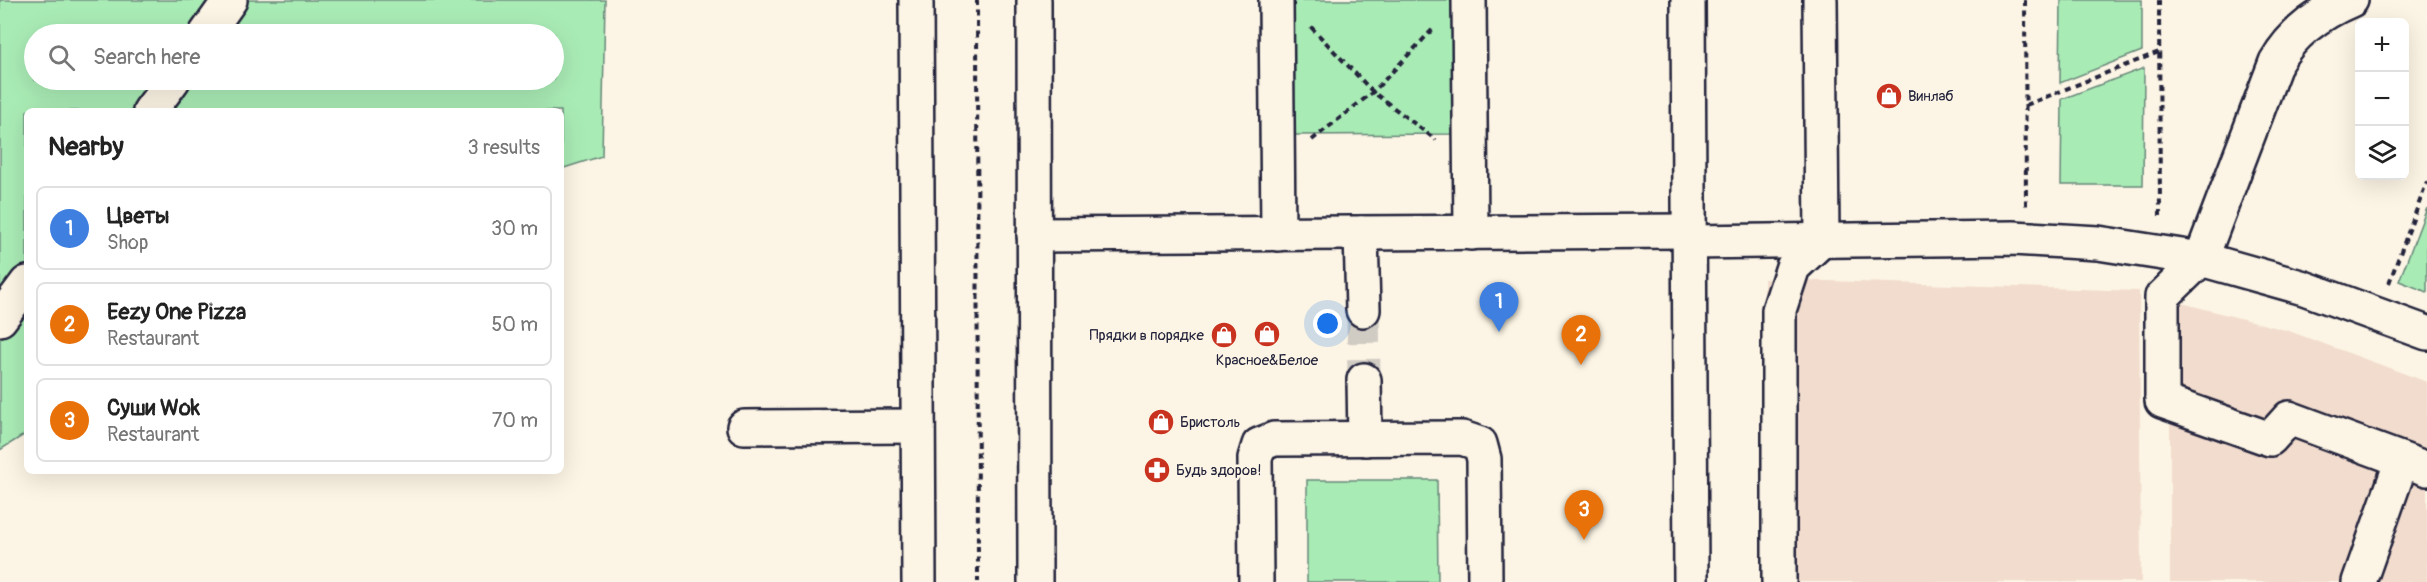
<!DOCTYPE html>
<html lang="en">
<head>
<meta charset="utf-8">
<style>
  body { margin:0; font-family:Pangolin,sans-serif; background:#f2f2f2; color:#222 }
  .controls { position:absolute; right:18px; top:18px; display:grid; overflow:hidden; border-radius:9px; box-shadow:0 6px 24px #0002 }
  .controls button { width:54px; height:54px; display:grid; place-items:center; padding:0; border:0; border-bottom:2px solid #e0e0e0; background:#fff; color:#222; font:30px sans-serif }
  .you { position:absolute; left:1328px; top:324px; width:21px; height:21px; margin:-15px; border:4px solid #fff; border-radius:50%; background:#1a73e8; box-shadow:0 0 0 9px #1a73e833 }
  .badge { display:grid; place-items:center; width:39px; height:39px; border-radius:50%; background:#0f766e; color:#fff; font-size:20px; font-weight:700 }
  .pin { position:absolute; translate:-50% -50px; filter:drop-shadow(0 2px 3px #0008) }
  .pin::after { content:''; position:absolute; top:32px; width:21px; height:18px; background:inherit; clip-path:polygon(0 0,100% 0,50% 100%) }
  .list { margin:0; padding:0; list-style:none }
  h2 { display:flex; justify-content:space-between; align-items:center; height:78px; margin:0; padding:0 24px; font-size:26px }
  h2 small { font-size:20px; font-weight:400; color:#767676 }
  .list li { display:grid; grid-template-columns:39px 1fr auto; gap:18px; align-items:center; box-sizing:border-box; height:84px; margin:0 12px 12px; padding:0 12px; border:2px solid #e0e0e0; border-radius:9px }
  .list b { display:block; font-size:22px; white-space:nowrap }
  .list p { margin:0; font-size:20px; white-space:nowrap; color:#767676 }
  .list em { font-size:20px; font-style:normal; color:#767676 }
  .icon { flex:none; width:33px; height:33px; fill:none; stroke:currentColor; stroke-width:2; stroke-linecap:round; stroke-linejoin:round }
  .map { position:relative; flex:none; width:2427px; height:582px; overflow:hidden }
  .search { position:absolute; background:#fff; box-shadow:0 6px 24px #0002; left:24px; top:24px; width:540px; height:66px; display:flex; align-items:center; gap:15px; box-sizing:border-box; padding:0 21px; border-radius:33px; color:#767676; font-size:22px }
  .panel { position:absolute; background:#fff; box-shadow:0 6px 24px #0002; left:24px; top:108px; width:540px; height:366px; border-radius:9px }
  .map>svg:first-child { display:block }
</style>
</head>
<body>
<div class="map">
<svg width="2427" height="582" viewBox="0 0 2427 582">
  <rect width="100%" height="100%" fill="#fcf5e5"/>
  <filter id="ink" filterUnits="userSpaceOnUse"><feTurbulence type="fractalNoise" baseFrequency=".0167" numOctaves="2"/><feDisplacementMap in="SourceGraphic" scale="12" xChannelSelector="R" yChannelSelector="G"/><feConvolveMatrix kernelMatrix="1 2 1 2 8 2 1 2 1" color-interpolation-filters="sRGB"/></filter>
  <g filter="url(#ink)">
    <!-- built -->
    <g fill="#f2dccd">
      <path d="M 1764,279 L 2139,291 L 2141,582 L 1766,582 Z"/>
      <path d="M 2170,300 L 2289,331 L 2427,382 L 2427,582 L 2170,582 Z"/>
    </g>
    <!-- green -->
    <g fill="#a9ebb5" stroke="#668678" stroke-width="1.5" fill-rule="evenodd">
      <path d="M 0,0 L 605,0 L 602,156 L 561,169 L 561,111 L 27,111 L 27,433 L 0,450 ZM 34,34 L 554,34 L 554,80 L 34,80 Z"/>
      <path d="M 1288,0 L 1457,0 L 1458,134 L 1290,135 Z"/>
      <path d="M 2061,0 L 2142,0 L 2142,51 L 2060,83 Z"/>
      <path d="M 2144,68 L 2143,185 L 2061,185 L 2062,99 Z"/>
      <path d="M 2427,208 L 2427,292 L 2399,281 Z"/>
      <path d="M 1307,480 L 1437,480 L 1438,582 L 1307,582 Z"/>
    </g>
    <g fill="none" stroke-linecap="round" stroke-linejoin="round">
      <!-- minor-tunnel -->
      <path stroke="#d0cbc3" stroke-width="33" stroke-dasharray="33 16" stroke-linecap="butt" d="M 1363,310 L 1364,380"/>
      <defs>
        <g id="minor">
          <path d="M 916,0 L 919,582"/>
          <path d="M 1034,0 L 1035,582"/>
          <path d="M 1276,0 L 1278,234"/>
          <path d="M 1469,0 L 1471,233"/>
          <path d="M 1688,0 L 1691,582"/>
          <path d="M 2351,0 C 2320,13 2293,32 2276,62 L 2201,259 L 2162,297 L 2162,401 L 2270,439 L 2289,418 L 2427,469"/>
          <path d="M 206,34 L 230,0"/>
          <path d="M 150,111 L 173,80"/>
          <path d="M 1361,233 L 1363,310"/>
          <path d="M 1034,235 L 1689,231"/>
          <path d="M 1689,242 L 2013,238 L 2098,243 L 2201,259 L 2304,288 L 2427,333"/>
          <path d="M 0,319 L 27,283"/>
          <path d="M 1364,380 L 1365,439"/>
          <path d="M 744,427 L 918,426"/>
          <path d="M 1256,582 L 1255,458 L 1259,445 L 1274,439 L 1462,438 L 1480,444 L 1484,459 L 1485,582"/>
          <path d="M 1779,582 L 1779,310 L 1793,267 L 1822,240 L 1820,0"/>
          <path d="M 2359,582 L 2402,460"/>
        </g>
      </defs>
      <!-- minor casing -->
      <use href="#minor" stroke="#22223b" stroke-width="38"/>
      <!-- path -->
      <g stroke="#22223b" stroke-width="4" stroke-dasharray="6 4.5" stroke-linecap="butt">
        <path d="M 977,0 L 978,582"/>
        <path d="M 2025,0 L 2026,206"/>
        <path d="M 2159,0 L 2160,218"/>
        <path d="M 1311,27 L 1373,92 L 1436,140"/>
        <path d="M 2026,105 L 2159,52"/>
        <path d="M 1312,140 L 1373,92 L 1434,28"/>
        <path d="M 2389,283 L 2427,182"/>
      </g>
      <!-- minor -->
      <use href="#minor" stroke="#fcf5e5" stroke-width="33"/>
    </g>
  </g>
  <!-- icons -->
  <defs>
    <symbol id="shop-disc" viewBox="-11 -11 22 22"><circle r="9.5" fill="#c8321e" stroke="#fcf5e5"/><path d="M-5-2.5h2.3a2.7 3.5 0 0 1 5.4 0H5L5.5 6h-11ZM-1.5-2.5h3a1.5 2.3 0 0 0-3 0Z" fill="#fff"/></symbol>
    <symbol id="pharmacy-disc" viewBox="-11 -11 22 22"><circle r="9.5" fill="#c8321e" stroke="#fcf5e5"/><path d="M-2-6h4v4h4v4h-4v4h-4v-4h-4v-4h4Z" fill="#fff"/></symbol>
  </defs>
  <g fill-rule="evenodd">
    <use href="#shop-disc" x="1874" y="81" width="30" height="30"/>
    <use href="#shop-disc" x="1252" y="319" width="30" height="30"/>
    <use href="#shop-disc" x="1209" y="320" width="30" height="30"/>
    <use href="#shop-disc" x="1146" y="407" width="30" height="30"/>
    <use href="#pharmacy-disc" x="1142" y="455" width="30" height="30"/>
  </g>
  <g text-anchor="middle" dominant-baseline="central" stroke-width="5" stroke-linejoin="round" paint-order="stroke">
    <!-- poi labels -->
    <g font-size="15" fill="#22223b" stroke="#fcf5e5" text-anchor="start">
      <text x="1908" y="96">Винлаб</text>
      <text x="1204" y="335" text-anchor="end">Прядки в порядке</text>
      <text x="1267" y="360" text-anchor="middle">Красное&amp;Белое</text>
      <text x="1180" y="422">Бристоль</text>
      <text x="1176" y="470">Будь здоров!</text>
    </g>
  </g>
</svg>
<div class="controls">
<button>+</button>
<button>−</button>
<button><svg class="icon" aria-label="layers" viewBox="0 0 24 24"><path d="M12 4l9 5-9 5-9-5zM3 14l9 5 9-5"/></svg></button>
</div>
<div class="you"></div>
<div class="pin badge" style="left:1499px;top:332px;background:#3f7fe0">1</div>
<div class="pin badge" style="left:1581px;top:365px;background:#e8710a">2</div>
<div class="pin badge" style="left:1584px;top:540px;background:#e8710a">3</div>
<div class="search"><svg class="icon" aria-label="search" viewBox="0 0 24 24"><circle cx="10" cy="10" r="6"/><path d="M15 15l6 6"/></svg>Search here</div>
<section class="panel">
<h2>Nearby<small>3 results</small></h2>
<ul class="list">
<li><span class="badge" style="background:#3f7fe0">1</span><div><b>Цветы</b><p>Shop</p></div><em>30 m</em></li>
<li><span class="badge" style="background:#e8710a">2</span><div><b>Eezy One Pizza</b><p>Restaurant</p></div><em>50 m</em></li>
<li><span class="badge" style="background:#e8710a">3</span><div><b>Суши Wok</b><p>Restaurant</p></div><em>70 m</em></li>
</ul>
</section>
</div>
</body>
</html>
